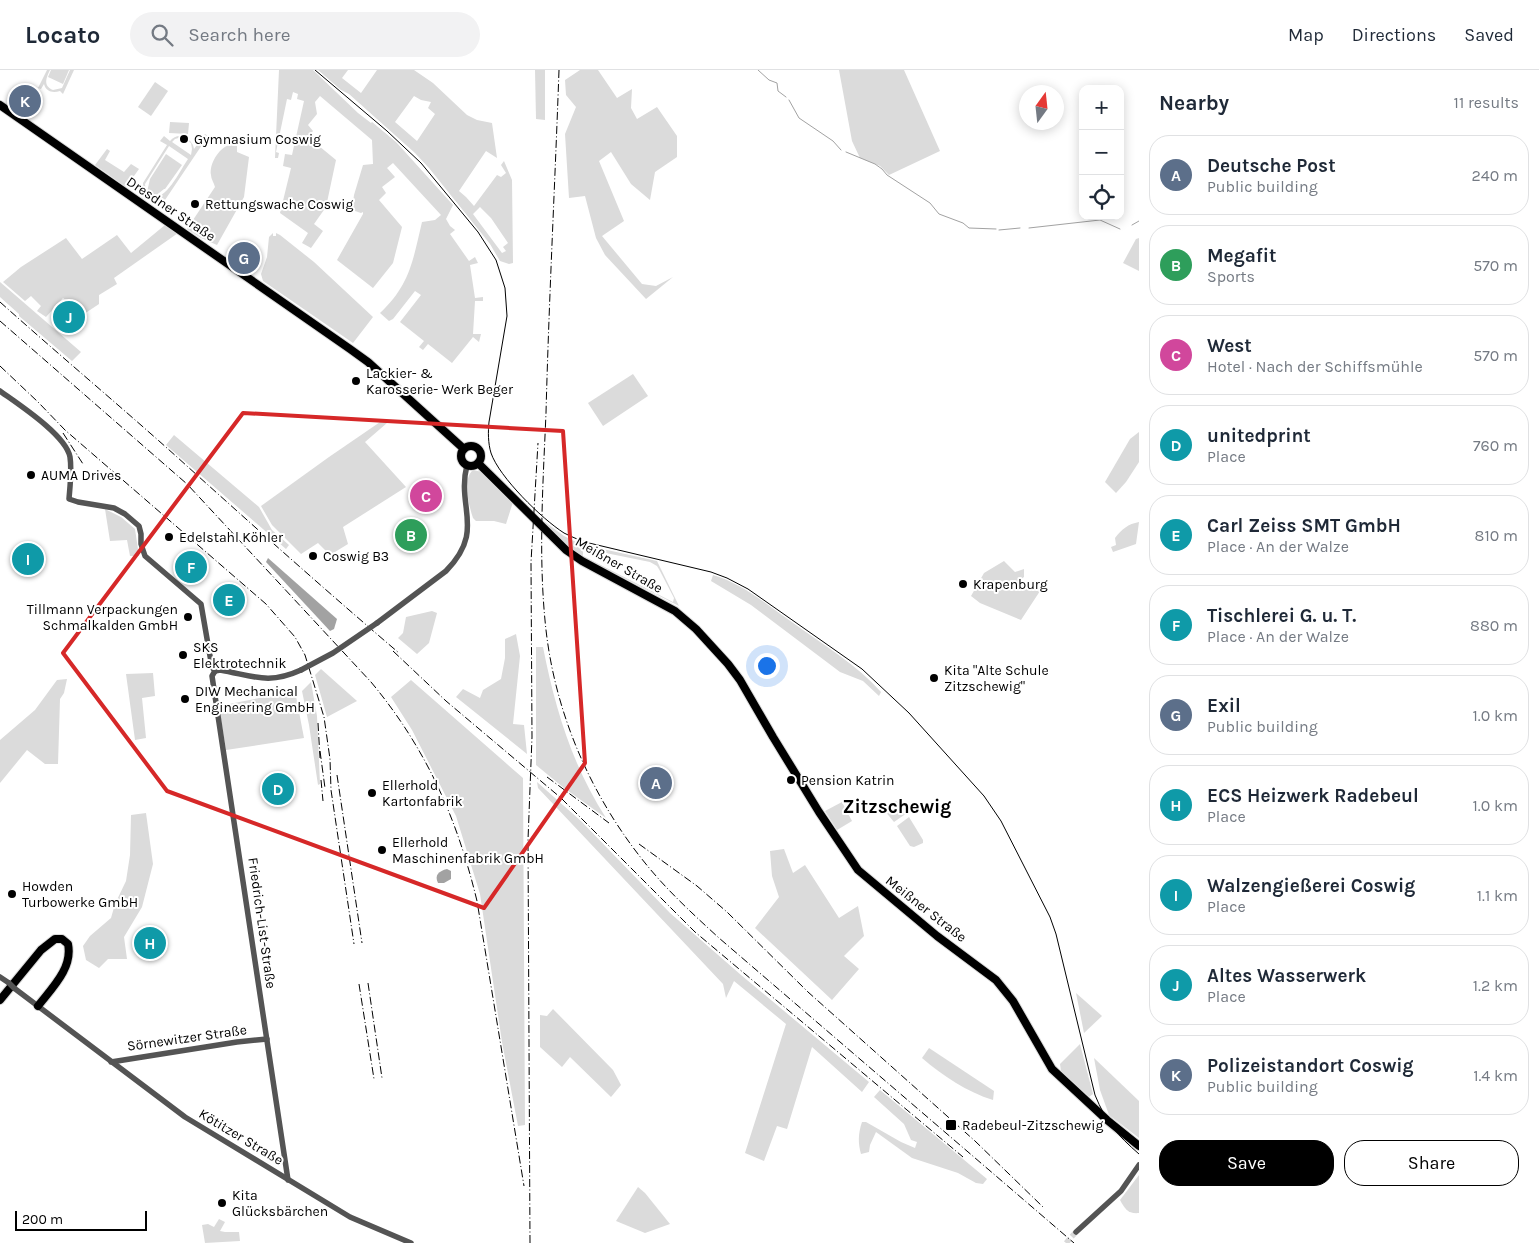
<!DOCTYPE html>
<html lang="en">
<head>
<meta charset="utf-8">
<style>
  body { margin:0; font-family:Karla,sans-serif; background:#f2f2f3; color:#1f2937 }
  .controls { position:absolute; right:15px; top:15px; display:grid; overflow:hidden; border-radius:10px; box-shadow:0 2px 12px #0003 }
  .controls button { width:45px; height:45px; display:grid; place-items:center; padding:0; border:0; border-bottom:1px solid #e0e1e3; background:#fff; color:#1f2937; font:25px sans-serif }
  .compass { position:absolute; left:1019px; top:15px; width:45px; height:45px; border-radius:50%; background:#fff; box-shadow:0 2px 12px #0003; rotate:15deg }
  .scale { position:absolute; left:15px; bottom:12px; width:132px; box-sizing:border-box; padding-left:5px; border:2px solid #000; border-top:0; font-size:14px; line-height:18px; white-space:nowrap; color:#000; -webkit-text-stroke:4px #fff; paint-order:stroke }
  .you { position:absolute; left:766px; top:595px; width:18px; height:18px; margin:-12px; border:4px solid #fff; border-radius:50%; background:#1a73e8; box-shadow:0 0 0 8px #1a73e833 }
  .badge { display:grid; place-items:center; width:32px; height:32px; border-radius:50%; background:#000; color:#fff; font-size:16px; font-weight:700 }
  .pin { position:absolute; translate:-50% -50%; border:2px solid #fff; box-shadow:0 1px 5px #0006 }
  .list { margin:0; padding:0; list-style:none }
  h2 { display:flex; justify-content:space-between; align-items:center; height:65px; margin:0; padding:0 20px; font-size:21px }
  h2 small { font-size:16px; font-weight:400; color:#747a83 }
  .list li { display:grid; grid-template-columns:32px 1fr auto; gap:15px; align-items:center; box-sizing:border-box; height:80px; margin:0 10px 10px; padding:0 10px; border:1px solid #e0e1e3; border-radius:20px }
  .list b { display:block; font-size:19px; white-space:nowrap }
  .list p { margin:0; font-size:16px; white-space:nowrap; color:#747a83 }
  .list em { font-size:16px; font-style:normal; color:#747a83 }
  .actions { display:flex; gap:10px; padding:15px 20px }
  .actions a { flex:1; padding:11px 0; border:1px solid #000; border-radius:20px; text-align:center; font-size:18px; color:#000 }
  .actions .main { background:#000; color:#fff }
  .icon { flex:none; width:28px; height:28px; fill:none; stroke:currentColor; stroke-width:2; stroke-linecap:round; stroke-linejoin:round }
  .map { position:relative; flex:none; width:1139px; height:1173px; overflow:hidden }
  header { display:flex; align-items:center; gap:30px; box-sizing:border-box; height:70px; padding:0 25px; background:#fff; border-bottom:1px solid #e0e1e3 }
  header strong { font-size:24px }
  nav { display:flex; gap:28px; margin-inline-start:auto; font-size:18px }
  .search { width:350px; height:45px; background:#f2f2f3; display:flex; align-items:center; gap:12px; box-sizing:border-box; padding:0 18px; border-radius:28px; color:#747a83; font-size:19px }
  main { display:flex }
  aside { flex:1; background:#fff }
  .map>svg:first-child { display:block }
</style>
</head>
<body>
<header>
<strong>Locato</strong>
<div class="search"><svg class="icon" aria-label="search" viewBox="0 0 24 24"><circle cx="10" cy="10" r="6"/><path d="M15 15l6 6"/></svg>Search here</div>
<nav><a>Map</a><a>Directions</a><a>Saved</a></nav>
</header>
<main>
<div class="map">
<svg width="1139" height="1173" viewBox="0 0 1139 1173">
  <rect width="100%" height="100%" fill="#fff"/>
  <!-- green -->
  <g fill="#dbdbdb" fill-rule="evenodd">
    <path d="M 47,0 L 50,0 C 46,8 43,16 53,20 L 62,18 L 70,0 L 74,0 L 63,24 L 60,21 C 53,23 46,22 44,14 L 41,19 L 38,18 Z"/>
    <path d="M 51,0 L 69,0 L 63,14 L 48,7 Z"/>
    <path d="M 279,0 L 313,0 L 358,43 L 371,53 L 372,52 L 396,72 L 453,135 L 446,149 L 450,156 L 455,160 L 450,164 L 469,191 L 475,187 L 478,193 L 470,195 L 475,228 L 483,227 L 483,231 L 475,231 L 473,264 L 481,264 L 479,272 L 473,267 L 452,293 L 428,274 L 423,280 L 419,277 L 424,271 L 400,252 L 421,225 L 415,221 L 393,249 L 389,251 L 380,243 C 410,215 413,190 422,152 L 435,150 L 441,145 L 393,93 L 387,98 L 395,107 L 382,117 L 386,123 L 379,130 L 402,157 L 393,193 L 373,218 L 337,190 L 363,144 L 363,142 L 361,143 L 352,140 L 354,125 L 363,95 L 373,94 L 372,70 L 320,26 L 315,32 L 317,44 L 308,55 L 313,61 L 308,67 L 336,90 L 326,137 L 314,154 L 323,161 L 311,178 L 302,173 L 308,163 L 280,143 L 291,98 L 283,96 L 285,84 L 292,85 L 304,31 L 297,29 L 298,24 L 293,22 L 291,30 L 287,29 L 276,82 L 279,83 L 278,88 L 275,88 Z"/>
    <path d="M 318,0 L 348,0 L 342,8 L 361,23 L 377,0 L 414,0 L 433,13 L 467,45 L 477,50 L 492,53 L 497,88 L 486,81 L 459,121 L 466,127 L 474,136 L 497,105 L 501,107 L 506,103 L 501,95 L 504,91 L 512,110 L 513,193 L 509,194 L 500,191 L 490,174 L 429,98 L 415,83 L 349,24 L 341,20 ZM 414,26 L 421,30 L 431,32 L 428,38 L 435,44 L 417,71 L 395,52 ZM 480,137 L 491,148 L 508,173 L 503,177 L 506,181 L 502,183 L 473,144 Z"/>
    <path d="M 535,0 L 545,0 L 545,50 L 536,49 Z"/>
    <path d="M 580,0 L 598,0 L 617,28 L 632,19 L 631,38 L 637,49 L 657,37 L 677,66 L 677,87 L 655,102 L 650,130 L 631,114 L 611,82 L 599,91 L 624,151 L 602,166 L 642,214 L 656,216 L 673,207 L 646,229 L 605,185 L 596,168 L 585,126 L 569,128 L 565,64 L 576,37 L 566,25 L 565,10 Z"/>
    <path d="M 839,0 L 904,0 L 940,81 L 889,105 L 880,96 L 860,88 L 852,71 Z"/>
    <path d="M 155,12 L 168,21 L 151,46 L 138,37 Z"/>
    <path d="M 170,52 L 189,53 L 188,64 L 169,63 Z"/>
    <path d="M 205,64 L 208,66 L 163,133 L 160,130 L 161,129 C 150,131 143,125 143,113 L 167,75 L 160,71 L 164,66 L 170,71 C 175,65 181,65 188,68 L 193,75 L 194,79 ZM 182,67 L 191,73 L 192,79 L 191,85 L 172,72 L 175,69 ZM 169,76 L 188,89 C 180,100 162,141 146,122 L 145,114 Z"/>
    <path d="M 229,75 L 237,76 L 237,82 L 249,87 L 244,127 L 217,175 L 201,168 L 187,159 L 215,117 C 214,113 211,109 211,105 C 209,94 219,78 229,75 Z"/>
    <path d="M 107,79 L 110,81 L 105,90 L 124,102 L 131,94 L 139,99 L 126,117 L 95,95 Z"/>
    <path d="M 166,84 L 182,95 L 165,119 L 164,119 L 154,127 L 147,122 L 150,109 Z"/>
    <path d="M 165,155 L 178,163 L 114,208 L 117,214 L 99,225 L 99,234 L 84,244 L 63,228 L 46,247 L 37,241 L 41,236 L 31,226 L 25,231 L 3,212 L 21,197 L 66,168 L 82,189 L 117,165 L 131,183 Z"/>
    <path d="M 273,163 L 273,166 L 276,166 L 276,163 L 280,165 L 314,192 L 373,247 L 353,273 L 263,211 L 261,204 L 267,187 L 269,167 Z"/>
    <path d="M 1139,168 L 1139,201 L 1123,193 L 1136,169 Z"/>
    <path d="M 0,212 L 81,282 L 72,291 L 19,246 L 19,244 L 0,227 Z"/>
    <path d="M 633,304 L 648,326 L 603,356 L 588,333 Z"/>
    <path d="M 383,350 L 387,353 L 365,372 L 406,417 L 343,457 L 348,474 L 330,485 L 318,473 L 301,484 L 272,455 L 261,436 L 329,387 Z"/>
    <path d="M 1139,362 L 1139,392 L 1126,412 L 1116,423 L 1105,412 L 1130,369 Z"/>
    <path d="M 174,365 L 259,437 L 272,460 L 289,475 L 286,479 L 166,375 Z"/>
    <path d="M 473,400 L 482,402 L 513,432 L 506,454 L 494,451 L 476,451 L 473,448 C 469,436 462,409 473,400 Z"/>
    <path d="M 105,439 L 121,447 L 135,459 L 139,486 L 130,486 L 127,470 L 110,471 Z"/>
    <path d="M 545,452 L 564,466 L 580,474 L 657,491 L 679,536 L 583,487 L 570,478 L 545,455 ZM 586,479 L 650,492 L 657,496 L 660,501 L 674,528 L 673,532 L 583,486 L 583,480 Z"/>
    <path d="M 1139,452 L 1136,474 L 1113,482 L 1111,477 L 1116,475 L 1115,468 C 1122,459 1128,454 1139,452 Z"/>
    <path d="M 1004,491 L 1015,502 L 1024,499 L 1024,507 L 1017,512 L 1022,518 L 1030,519 L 1035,516 L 1040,521 L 1021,550 L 980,533 L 971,526 L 984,503 Z"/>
    <path d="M 713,505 C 744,514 770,537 796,555 C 825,576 857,595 881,622 L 879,626 L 863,611 L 840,602 L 751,535 L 711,511 Z"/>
    <path d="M 432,541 L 437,543 L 429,573 L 417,584 L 398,568 L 403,563 L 406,547 Z"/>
    <path d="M 516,564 L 520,586 L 513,654 L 524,655 L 527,684 L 456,627 L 463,619 L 480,628 L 483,620 L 501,609 L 505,588 L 505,569 Z"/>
    <path d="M 536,577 L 543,577 C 555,638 572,695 606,748 L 564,718 L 536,695 Z"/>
    <path d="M 321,599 L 357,631 L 327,647 L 315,605 Z"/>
    <path d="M 153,603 L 155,626 L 142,628 L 146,668 L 135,670 L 126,604 Z"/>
    <path d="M 67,609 L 64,623 L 60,629 L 58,694 L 45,694 L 27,680 L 0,713 L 0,670 L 35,640 L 57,610 Z"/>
    <path d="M 411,610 L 523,708 L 525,1055 L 518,1056 L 502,972 L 480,824 L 456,746 L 412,660 L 391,627 Z"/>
    <path d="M 311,612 L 317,646 L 320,714 L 318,715 L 309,655 L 302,621 Z"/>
    <path d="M 295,621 L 304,668 L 226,680 L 219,636 Z"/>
    <path d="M 537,712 L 581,751 L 670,843 L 741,905 L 869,1012 L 862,1022 L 812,977 L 787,1059 L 777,1056 L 764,1091 L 745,1083 L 786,954 L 734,911 L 726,928 L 723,914 L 538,718 Z"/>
    <path d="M 896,731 L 906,740 L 907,743 L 894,752 L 884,740 Z"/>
    <path d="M 842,732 L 852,751 L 837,760 L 825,741 Z"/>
    <path d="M 146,743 L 153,794 L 142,837 L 124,867 L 127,889 L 108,889 L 99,898 L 86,890 L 83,876 L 90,866 L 111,848 L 115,834 L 126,811 L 130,785 L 131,745 Z"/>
    <path d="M 909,747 L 923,770 L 923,773 L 914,777 L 910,776 L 897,756 Z"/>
    <path d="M 784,779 L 793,803 L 805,795 L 839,848 L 858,836 L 864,866 L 844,886 L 859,899 L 832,930 L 755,858 L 779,827 L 772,806 L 770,781 Z"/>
    <path d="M 1076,923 L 1102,946 L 1084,963 Z"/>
    <path d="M 553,939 L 613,1000 L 621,1015 L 611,1027 L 570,987 L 562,997 L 540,977 L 540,945 L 547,946 Z"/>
    <path d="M 1080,974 L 1093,1024 L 1089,1027 L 1061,1001 L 1060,994 Z"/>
    <path d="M 929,978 L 994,1021 L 993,1030 C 967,1022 943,1006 922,988 Z"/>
    <path d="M 1094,988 L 1139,1031 L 1139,1068 L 1109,1045 L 1100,1020 Z"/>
    <path d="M 880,1020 L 987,1109 L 983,1114 L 976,1113 L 958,1103 L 912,1088 L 876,1062 L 870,1075 L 869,1082 L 861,1084 C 858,1073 858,1064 862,1052 L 866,1052 L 901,1072 L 915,1078 L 917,1072 L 911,1070 L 904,1054 L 874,1027 Z"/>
    <path d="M 1139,1105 L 1139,1143 C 1128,1144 1125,1139 1120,1130 Z"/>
    <path d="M 638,1117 L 645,1123 L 670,1154 L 645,1163 L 616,1151 Z"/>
    <path d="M 219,1149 L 225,1152 L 220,1161 L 225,1162 L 239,1162 L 240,1171 L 205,1173 L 202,1155 L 208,1154 L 214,1157 Z"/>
  </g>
  <!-- water -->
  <g fill="#a2a2a2">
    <path d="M 268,488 L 337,549 L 334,559 L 330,561 L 266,492 Z"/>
    <path d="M 447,799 L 451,801 L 451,809 L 444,813 L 438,813 C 434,805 439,801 447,799 Z"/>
  </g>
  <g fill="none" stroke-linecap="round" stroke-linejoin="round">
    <!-- stream -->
    <g stroke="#a2a2a2" stroke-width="1">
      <path d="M 758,0 L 769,10 L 777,13 L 778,21 L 786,27"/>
      <path d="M 789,30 L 799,48 L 833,71 L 841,80"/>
      <path d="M 846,82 L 875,94 L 882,99 L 887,105 L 930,133 L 939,144 L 963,153 L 969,158 L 996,159"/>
      <path d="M 1132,155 L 1139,151"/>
      <path d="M 1029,158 L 1100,150 L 1120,159"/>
      <path d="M 999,160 L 1020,158"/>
    </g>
    <!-- minor-tunnel -->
    <path stroke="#d9d9d9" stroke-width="5.5" stroke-dasharray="5.5 3" stroke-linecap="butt" d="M 1066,1173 L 1076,1162"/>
    <defs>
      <g id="major">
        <path d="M 0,35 L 350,279 L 368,292 L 464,379"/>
        <circle cx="471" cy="386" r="10"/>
        <path d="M 478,393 L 566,480 L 582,491 L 675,541 L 696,559 L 728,594 L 740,610 L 773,667 L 819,742 L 858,800 L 937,866 L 996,910 L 1013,931 L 1052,999 L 1107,1050 L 1139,1076"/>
        <path d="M 0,930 L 41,880 L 55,869 L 62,869 L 68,874 C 73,898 52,918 38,936"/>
      </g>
    </defs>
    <!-- major casing -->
    <use href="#major" stroke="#dbdbdb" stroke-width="10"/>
    <!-- minor -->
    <g stroke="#545454" stroke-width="5.5">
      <path d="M 0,321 C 18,334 66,365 70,387 C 72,400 70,416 69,429 L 78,432 L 114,438 L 125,444 L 139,456 L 141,464 L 141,474 L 145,486 L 201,534 L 210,586 L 212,597 L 215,601"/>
      <path d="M 377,553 L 446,501 C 486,460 456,438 467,395"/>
      <path d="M 215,601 L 212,606 L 288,1110"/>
      <path d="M 215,601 L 220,600 C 254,606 268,615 301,600"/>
      <path d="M 0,907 L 9,913"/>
      <path d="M 14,918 L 185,1047 L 350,1147 L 411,1173"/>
      <path d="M 111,992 L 237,972 L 267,969"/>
      <path d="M 1076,1162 L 1121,1121 L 1139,1095"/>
    </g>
    <!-- major -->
    <use href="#major" stroke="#000" stroke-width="8"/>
    <!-- tram -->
    <path stroke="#000" stroke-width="1" d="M 315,0 L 387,61 L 421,93 L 478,162 L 496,190 L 505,218 L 507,246 L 489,352 C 488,362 488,373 491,383 C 499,407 542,449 564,463 C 572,467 581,471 589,473 L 711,502 L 727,508 L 748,519 L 862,599 L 909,643 L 984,726 L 1001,751 L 1050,847 L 1056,864 L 1095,1025 C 1106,1052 1117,1065 1139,1084"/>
    <!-- rail -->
    <g stroke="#000" stroke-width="1" stroke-dasharray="8 2.5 1 2.5" stroke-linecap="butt">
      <path d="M 559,0 C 555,114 549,228 546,343 C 543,415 538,488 546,560 C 556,648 594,732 650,799 C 671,824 695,846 719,868 L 1074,1173"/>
      <path d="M 0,232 C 58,284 119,335 177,387 C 250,453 324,519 399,583"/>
      <path d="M 0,251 L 187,414 L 371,612 C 426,678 457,748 477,831 L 524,1116"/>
      <path d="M 0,296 L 38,332 L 65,360 L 266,534 L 295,567 L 305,585 L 324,647 L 330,689 L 331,720 L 354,874"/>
      <path d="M 63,363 L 83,394"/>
      <path d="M 393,581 L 446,631 L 561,728 L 695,862 L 963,1087"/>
      <path d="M 318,653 L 320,688"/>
      <path d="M 320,681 L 325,718"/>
      <path d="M 337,705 L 362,873"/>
      <path d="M 547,707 L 609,753"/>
      <path d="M 321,710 L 323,731"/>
      <path d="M 639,774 L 697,816 L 727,842 L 808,922 L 975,1071 L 1043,1137"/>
      <path d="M 368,913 L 382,1008"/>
      <path d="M 359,914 L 374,1009"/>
      <path d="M 530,1173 L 528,770 L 532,667 L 531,492 L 538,373"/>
    </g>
    <!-- minor-bridge -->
    <g stroke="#545454" stroke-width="5.5">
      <path d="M 301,600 L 333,583 L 377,553"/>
      <path d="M 9,913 L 14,918"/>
    </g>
  </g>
  <!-- marked area -->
  <path fill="none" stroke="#d62828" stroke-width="4" stroke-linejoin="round" d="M 243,343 L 563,361 L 585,693 L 484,838 L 167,721 L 63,583 Z"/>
  <!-- markers -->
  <g fill="#000" stroke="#fff" stroke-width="2">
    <circle cx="184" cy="69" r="5"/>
    <circle cx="195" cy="134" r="5"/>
    <circle cx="356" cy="311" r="5"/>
    <circle cx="31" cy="405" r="5"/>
    <circle cx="169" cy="467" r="5"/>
    <circle cx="313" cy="486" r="5"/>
    <circle cx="963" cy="514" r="5"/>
    <circle cx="188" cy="547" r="5"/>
    <circle cx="183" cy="585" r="5"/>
    <circle cx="934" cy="608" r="5"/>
    <circle cx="185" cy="629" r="5"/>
    <circle cx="791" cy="710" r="5"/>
    <circle cx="372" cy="723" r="5"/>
    <circle cx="382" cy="780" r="5"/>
    <circle cx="12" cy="824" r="5"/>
    <rect x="945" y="1049" width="12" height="12" rx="2.5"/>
    <circle cx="222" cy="1133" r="5"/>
  </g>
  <g text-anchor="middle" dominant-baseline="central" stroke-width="4" stroke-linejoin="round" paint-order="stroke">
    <!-- poi labels -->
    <g font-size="14" fill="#000" stroke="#fff" text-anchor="start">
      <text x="194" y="69">Gymnasium Coswig</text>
      <text x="205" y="134">Rettungswache Coswig</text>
      <text x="366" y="303">Lackier- &amp;<tspan x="366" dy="16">Karosserie- Werk Beger</tspan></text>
      <text x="41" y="405">AUMA Drives</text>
      <text x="179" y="467">Edelstahl Köhler</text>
      <text x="323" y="486">Coswig B3</text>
      <text x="973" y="514">Krapenburg</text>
      <text x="178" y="539" text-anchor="end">Tillmann Verpackungen<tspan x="178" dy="16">Schmalkalden GmbH</tspan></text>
      <text x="193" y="577">SKS<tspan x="193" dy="16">Elektrotechnik</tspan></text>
      <text x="944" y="600">Kita "Alte Schule<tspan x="944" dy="16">Zitzschewig"</tspan></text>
      <text x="195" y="621">DIW Mechanical<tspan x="195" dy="16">Engineering GmbH</tspan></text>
      <text x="801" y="710">Pension Katrin</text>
      <text x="382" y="715">Ellerhold<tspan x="382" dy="16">Kartonfabrik</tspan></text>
      <text x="392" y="772">Ellerhold<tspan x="392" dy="16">Maschinenfabrik GmbH</tspan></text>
      <text x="22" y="816">Howden<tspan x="22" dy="16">Turbowerke GmbH</tspan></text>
      <text x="962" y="1055">Radebeul-Zitzschewig</text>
      <text x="232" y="1125">Kita<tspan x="232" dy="16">Glücksbärchen</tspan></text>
    </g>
    <!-- street labels -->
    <g font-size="14" fill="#000" stroke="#fff">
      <text transform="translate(171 139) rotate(34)">Dresdner Straße</text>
      <text transform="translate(619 495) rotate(30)">Meißner Straße</text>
      <text transform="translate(926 839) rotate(38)">Meißner Straße</text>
      <text transform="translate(262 853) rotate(82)">Friedrich-List-Straße</text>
      <text transform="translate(187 968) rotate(-8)">Sörnewitzer Straße</text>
      <text transform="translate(241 1067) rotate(31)">Kötitzer Straße</text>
    </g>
    <!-- district labels -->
    <g font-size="19" font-weight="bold" fill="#000" stroke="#fff">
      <text x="897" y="737">Zitzschewig</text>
    </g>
  </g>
</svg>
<div class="controls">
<button>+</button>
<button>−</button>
<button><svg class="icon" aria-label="locate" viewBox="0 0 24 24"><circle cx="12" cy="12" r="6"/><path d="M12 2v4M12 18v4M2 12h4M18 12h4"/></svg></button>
</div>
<svg class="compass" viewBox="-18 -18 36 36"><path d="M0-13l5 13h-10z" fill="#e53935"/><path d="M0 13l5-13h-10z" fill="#747a83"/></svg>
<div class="scale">200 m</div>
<div class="you"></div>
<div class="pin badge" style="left:656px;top:713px;background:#5c6f8a">A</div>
<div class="pin badge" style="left:411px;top:465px;background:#2e9e5b">B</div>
<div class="pin badge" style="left:426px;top:426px;background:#d1479c">C</div>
<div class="pin badge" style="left:278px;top:719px;background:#0f9aa8">D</div>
<div class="pin badge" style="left:229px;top:530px;background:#0f9aa8">E</div>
<div class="pin badge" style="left:191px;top:497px;background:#0f9aa8">F</div>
<div class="pin badge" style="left:244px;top:188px;background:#5c6f8a">G</div>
<div class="pin badge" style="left:150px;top:873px;background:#0f9aa8">H</div>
<div class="pin badge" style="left:28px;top:489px;background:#0f9aa8">I</div>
<div class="pin badge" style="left:69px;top:247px;background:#0f9aa8">J</div>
<div class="pin badge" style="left:25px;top:31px;background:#5c6f8a">K</div>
</div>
<aside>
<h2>Nearby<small>11 results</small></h2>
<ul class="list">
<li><span class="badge" style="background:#5c6f8a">A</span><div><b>Deutsche Post</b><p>Public building</p></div><em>240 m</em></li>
<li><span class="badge" style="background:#2e9e5b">B</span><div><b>Megafit</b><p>Sports</p></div><em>570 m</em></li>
<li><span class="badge" style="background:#d1479c">C</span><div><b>West</b><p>Hotel · Nach der Schiffsmühle</p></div><em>570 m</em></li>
<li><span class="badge" style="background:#0f9aa8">D</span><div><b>unitedprint</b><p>Place</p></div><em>760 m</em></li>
<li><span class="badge" style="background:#0f9aa8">E</span><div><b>Carl Zeiss SMT GmbH</b><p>Place · An der Walze</p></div><em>810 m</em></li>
<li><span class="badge" style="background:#0f9aa8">F</span><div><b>Tischlerei G. u. T.</b><p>Place · An der Walze</p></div><em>880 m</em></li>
<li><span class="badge" style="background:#5c6f8a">G</span><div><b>Exil</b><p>Public building</p></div><em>1.0 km</em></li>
<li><span class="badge" style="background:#0f9aa8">H</span><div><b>ECS Heizwerk Radebeul</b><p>Place</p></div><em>1.0 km</em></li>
<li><span class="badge" style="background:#0f9aa8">I</span><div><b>Walzengießerei Coswig</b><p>Place</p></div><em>1.1 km</em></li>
<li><span class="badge" style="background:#0f9aa8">J</span><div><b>Altes Wasserwerk</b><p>Place</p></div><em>1.2 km</em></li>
<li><span class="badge" style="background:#5c6f8a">K</span><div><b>Polizeistandort Coswig</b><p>Public building</p></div><em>1.4 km</em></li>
</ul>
<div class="actions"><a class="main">Save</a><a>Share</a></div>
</aside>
</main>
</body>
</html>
